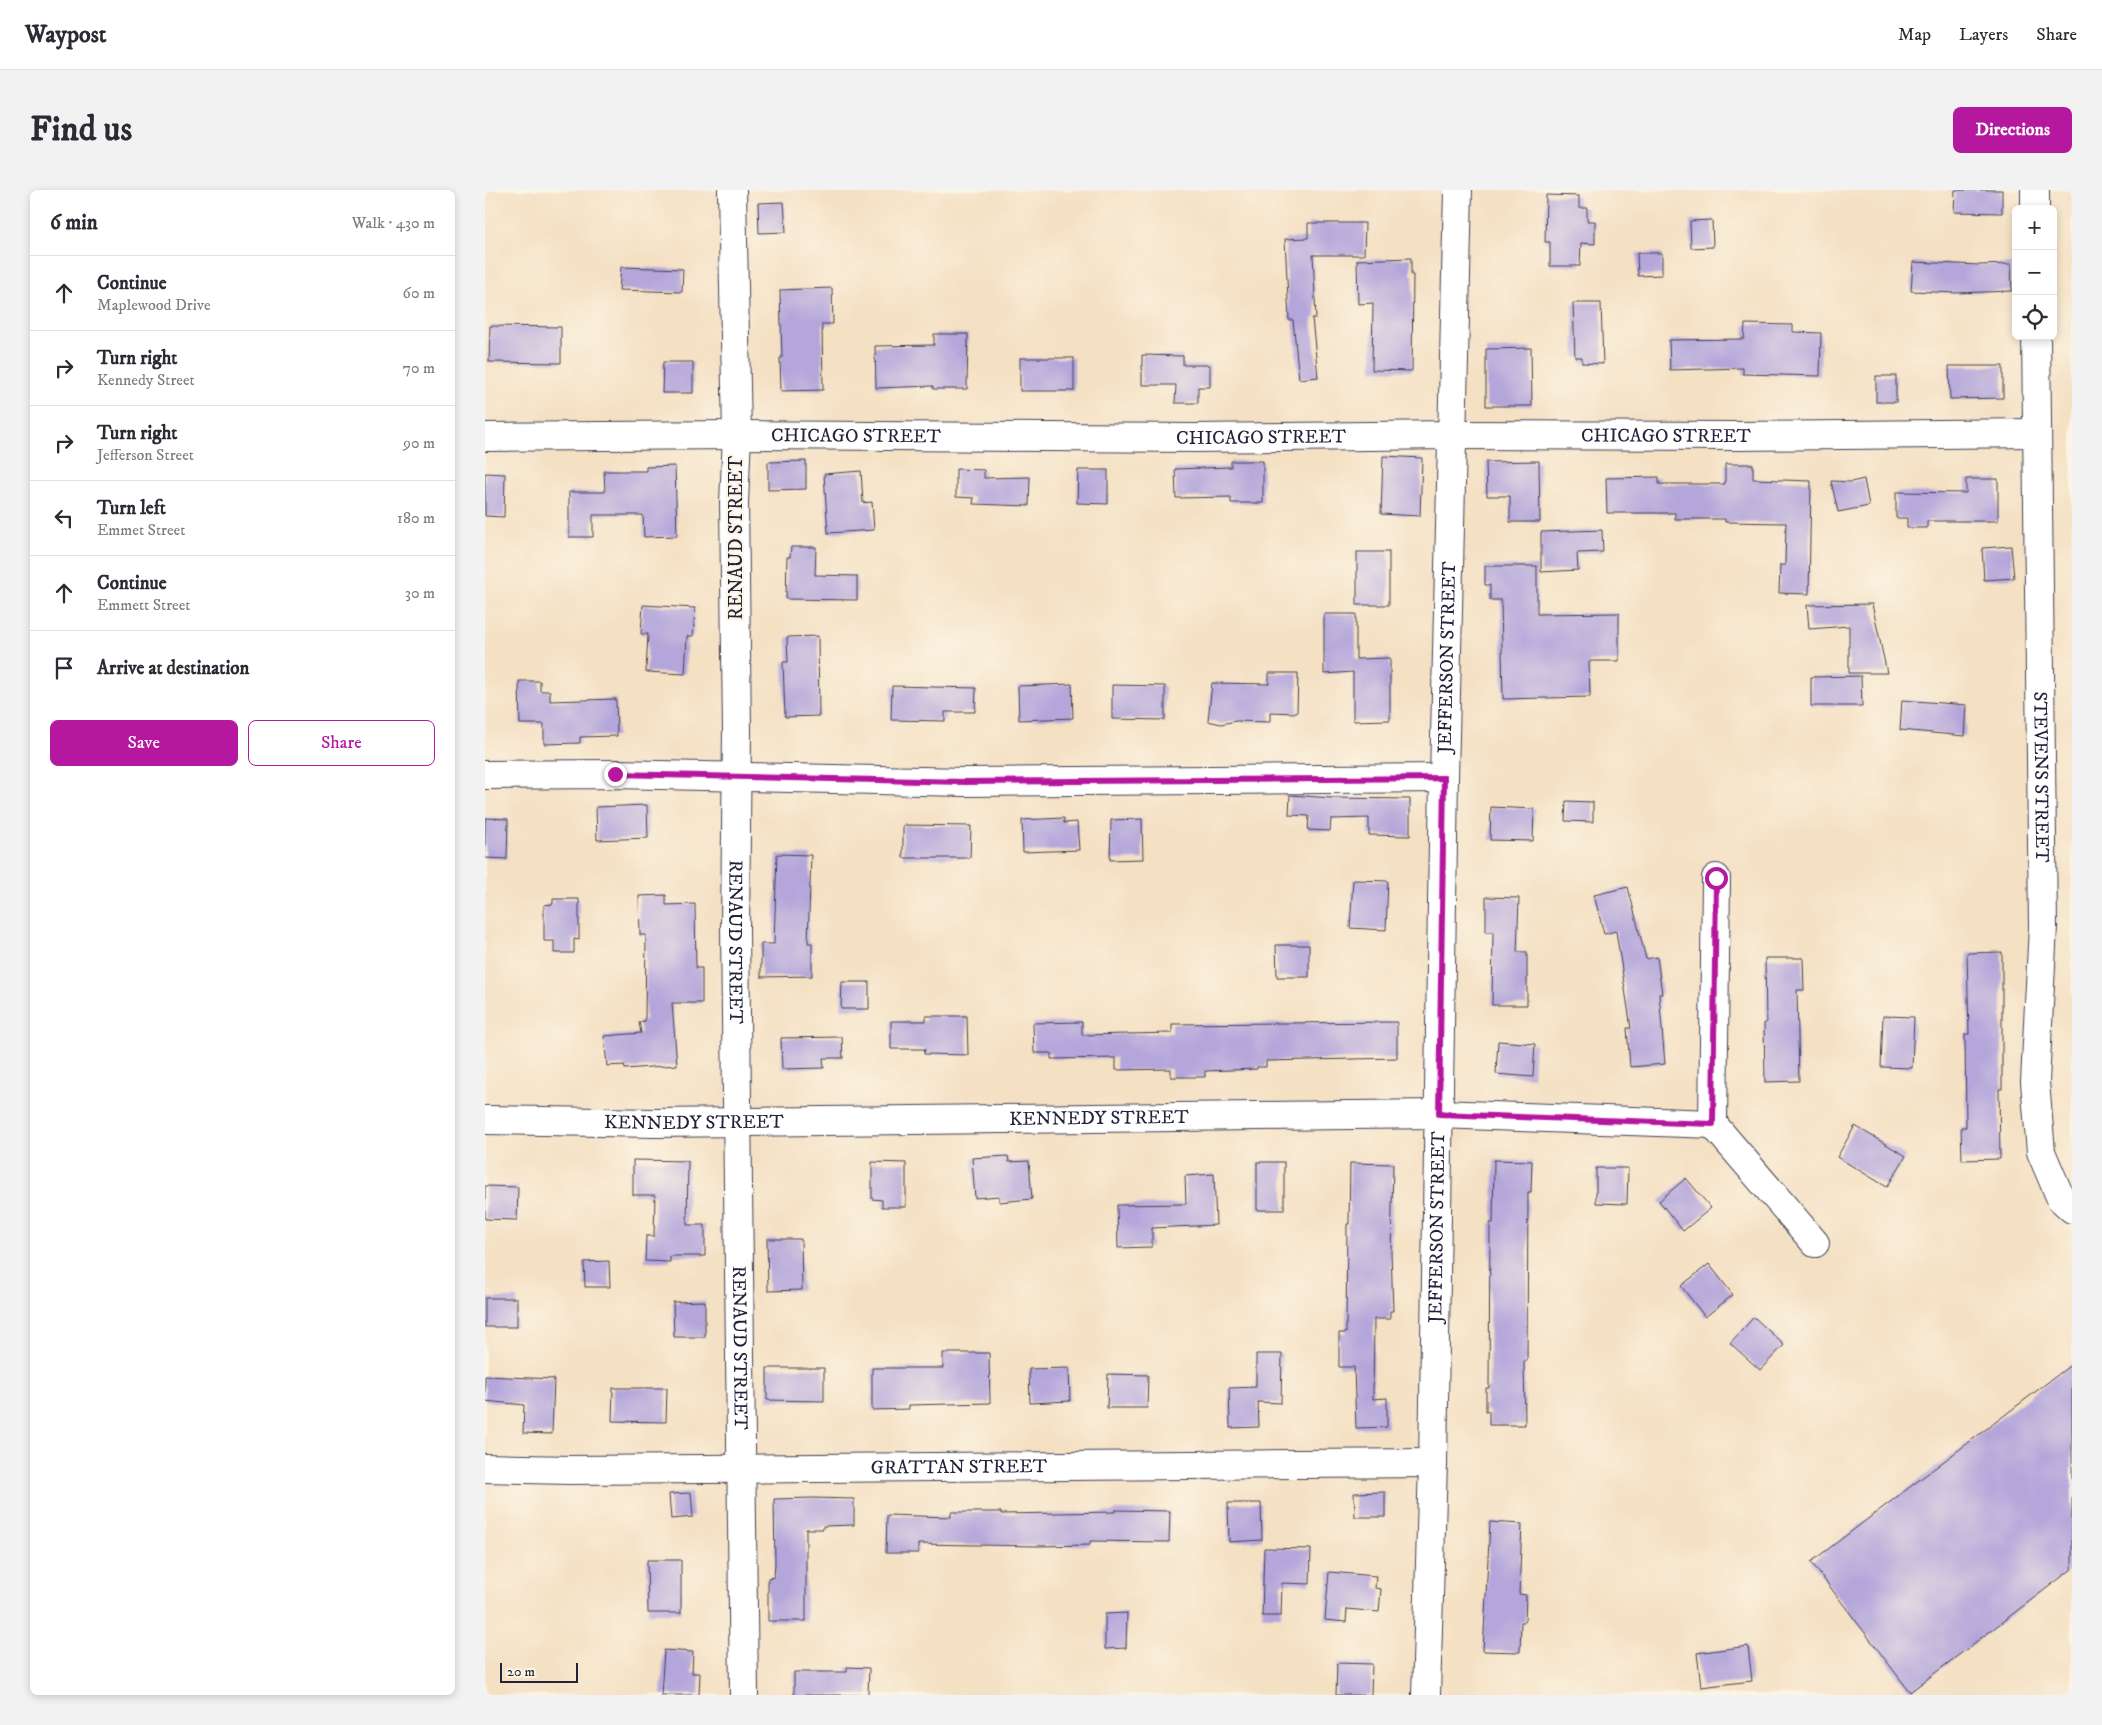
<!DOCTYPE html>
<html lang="en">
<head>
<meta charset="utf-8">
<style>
  body { margin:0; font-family:"IM FELL DW Pica",serif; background:#f2f2f3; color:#2b2b33 }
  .controls { position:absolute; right:15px; top:15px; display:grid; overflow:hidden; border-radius:8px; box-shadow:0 2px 8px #0003 }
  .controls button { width:45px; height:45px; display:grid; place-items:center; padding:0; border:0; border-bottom:1px solid #e1e1e2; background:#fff; color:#2b2b33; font:25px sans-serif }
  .scale { position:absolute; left:15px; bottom:12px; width:78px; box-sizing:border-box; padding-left:5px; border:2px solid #22223b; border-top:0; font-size:14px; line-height:18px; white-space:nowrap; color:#22223b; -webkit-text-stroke:4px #fcf5e5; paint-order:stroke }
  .stop { position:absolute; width:15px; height:15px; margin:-11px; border:4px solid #b5179e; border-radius:50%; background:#fff }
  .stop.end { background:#b5179e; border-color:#fff; box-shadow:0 1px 5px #0008 }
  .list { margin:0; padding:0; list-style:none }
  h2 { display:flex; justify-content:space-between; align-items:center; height:65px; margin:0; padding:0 20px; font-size:21px }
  h2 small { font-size:16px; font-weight:400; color:#7c7c81 }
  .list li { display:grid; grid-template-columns:32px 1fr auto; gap:15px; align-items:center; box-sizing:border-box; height:75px; padding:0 20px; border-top:1px solid #e1e1e2 }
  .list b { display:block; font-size:19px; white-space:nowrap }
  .list p { margin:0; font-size:16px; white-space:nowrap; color:#7c7c81 }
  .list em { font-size:16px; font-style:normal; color:#7c7c81 }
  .actions { display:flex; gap:10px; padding:15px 20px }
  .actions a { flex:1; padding:11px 0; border:1px solid #b5179e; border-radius:8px; text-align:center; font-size:18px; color:#b5179e }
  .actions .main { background:#b5179e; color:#fff }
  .icon { flex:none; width:28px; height:28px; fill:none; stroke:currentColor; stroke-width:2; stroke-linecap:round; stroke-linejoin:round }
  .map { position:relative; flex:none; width:1587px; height:1505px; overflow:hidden; border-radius:8px }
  header { display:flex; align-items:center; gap:30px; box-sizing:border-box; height:70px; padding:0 25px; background:#fff; border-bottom:1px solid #e1e1e2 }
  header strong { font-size:24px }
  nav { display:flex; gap:28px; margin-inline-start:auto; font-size:18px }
  .intro { display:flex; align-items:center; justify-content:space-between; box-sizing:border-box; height:120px; padding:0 30px }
  h1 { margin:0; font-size:35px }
  .button { padding:12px 22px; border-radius:8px; background:#b5179e; color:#fff; font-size:18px; font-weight:700 }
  main { display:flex; gap:30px; padding:0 30px }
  aside { flex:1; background:#fff; border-radius:8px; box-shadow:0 2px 8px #0003 }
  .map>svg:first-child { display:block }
</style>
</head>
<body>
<header>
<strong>Waypost</strong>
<nav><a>Map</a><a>Layers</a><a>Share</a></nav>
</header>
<div class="intro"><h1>Find us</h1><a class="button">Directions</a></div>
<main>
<aside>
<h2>6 min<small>Walk · 430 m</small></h2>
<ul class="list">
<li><svg class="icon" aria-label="ahead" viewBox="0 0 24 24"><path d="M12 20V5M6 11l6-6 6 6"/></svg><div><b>Continue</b><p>Maplewood Drive</p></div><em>60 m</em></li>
<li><svg class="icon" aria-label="right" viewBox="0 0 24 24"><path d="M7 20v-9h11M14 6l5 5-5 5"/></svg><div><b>Turn right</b><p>Kennedy Street</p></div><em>70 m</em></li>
<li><svg class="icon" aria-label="right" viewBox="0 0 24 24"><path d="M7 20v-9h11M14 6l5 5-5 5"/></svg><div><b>Turn right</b><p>Jefferson Street</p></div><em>90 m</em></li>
<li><svg class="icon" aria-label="left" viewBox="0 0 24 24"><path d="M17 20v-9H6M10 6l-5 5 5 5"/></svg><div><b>Turn left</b><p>Emmet Street</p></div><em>180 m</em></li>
<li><svg class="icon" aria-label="ahead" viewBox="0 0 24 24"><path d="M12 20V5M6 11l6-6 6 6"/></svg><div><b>Continue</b><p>Emmett Street</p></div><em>30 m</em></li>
<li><svg class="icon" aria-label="arrive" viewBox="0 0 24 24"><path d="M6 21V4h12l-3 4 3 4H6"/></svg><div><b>Arrive at destination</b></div></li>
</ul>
<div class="actions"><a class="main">Save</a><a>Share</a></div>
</aside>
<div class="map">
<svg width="1587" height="1505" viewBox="0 0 1587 1505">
  <rect width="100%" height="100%" fill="#fcf5e5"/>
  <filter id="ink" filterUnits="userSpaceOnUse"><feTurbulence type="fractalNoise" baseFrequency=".02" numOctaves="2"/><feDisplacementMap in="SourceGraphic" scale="10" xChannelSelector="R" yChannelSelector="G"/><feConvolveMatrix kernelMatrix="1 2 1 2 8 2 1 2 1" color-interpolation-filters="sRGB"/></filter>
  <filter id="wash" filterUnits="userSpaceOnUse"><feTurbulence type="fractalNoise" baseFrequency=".0096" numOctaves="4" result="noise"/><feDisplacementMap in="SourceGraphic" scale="20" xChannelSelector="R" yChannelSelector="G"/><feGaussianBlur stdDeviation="1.12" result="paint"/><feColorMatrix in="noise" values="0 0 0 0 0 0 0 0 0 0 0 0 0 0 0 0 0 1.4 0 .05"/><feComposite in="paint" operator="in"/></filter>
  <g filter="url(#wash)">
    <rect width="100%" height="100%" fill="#f4e0c3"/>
    <g id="blocks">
      <!-- building -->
      <g fill="#b4a5da">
        <path d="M 1470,0 L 1517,0 L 1517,23 L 1469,22 Z"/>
        <path d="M 1061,5 L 1094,6 L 1094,18 L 1102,18 L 1102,31 L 1110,31 L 1110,54 L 1096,53 L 1095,76 L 1065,76 L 1065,52 L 1060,52 Z"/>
        <path d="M 299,12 L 301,42 L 274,43 L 273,13 Z"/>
        <path d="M 1227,30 L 1228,57 L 1206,58 L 1205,31 Z"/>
        <path d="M 823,33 L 880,33 L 879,65 L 828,65 L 831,128 L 827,128 L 833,187 L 814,189 L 808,130 L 804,130 L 800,49 L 823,48 Z"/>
        <path d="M 1152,63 L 1177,63 L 1177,85 L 1153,86 Z"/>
        <path d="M 926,68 L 926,85 L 928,85 L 927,181 L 887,180 L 888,113 L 873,114 L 872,70 Z"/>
        <path d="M 1428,72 L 1495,75 L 1526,74 L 1527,101 L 1471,103 L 1426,101 Z"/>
        <path d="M 136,77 L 198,79 L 197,102 L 134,100 Z"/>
        <path d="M 347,98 L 348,134 L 337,134 L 338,200 L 296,201 L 295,168 L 297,168 L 295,100 Z"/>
        <path d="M 1088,113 L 1116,113 L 1118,174 L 1097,173 L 1097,167 L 1090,167 Z"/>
        <path d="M 1260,134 L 1308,135 L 1308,142 L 1336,143 L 1335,186 L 1258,184 L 1258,178 L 1185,180 L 1184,150 L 1259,149 Z"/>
        <path d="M 5,136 L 76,137 L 76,173 L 4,172 Z"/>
        <path d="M 449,144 L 483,144 L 482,199 L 448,199 L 448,196 L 391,198 L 390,156 L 449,155 Z"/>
        <path d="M 1046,158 L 1047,216 L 1001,216 L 1001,159 Z"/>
        <path d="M 657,165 L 698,166 L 698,175 L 725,175 L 725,197 L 713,197 L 713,213 L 690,213 L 691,195 L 657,195 Z"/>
        <rect x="535" y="168" width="54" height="33"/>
        <path d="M 178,172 L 208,172 L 208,203 L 177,203 Z"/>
        <path d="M 1464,176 L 1518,176 L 1518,208 L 1465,209 Z"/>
        <rect x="1391" y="186" width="20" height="26"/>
        <path d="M 898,266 L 937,268 L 935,326 L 896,324 Z"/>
        <path d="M 321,271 L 321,299 L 283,300 L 283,272 Z"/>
        <path d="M 746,271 L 778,271 L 778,313 L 746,313 L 746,307 L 691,308 L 690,279 L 746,277 Z"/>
        <path d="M 1054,271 L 1055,332 L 1025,332 L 1025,306 L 1002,306 L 1001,272 Z"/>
        <path d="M 1240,274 L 1268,274 L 1268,289 L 1326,291 L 1324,404 L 1294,403 L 1295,375 L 1300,375 L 1301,333 L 1240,332 L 1240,329 L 1190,329 L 1190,323 L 1122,323 L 1121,288 L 1174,287 L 1174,294 L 1240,294 Z"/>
        <path d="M 190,276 L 192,346 L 159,347 L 158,325 L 108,325 L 108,347 L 84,347 L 84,302 L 120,302 L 119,281 L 161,281 L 161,277 Z"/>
        <path d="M 471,279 L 499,280 L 499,288 L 545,287 L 544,316 L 488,314 L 489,308 L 471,307 Z"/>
        <path d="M 593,280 L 623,280 L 623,314 L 592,313 Z"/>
        <path d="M 376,281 L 378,313 L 387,312 L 389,340 L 343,343 L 339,284 Z"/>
        <path d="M 0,283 L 20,284 L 19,327 L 0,326 Z"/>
        <path d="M 1379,289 L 1384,316 L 1353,322 L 1346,291 L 1366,292 Z"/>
        <path d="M 1481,289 L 1513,289 L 1513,331 L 1442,331 L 1442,338 L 1422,338 L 1422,328 L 1411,328 L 1411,302 L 1481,303 Z"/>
        <path d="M 1117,340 L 1118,362 L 1092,363 L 1093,380 L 1056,382 L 1056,342 Z"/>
        <path d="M 1526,356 L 1529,388 L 1499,390 L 1497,358 Z"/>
        <path d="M 306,357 L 331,357 L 330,385 L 372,386 L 372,410 L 301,409 L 302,367 L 305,367 Z"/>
        <rect x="872" y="362" width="32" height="53"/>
        <path d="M 1000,376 L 1052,376 L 1052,424 L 1134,423 L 1134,471 L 1104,471 L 1105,507 L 1018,509 L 1016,410 L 1005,410 L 1005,395 L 1000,395 Z"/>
        <path d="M 1387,414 L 1402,483 L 1364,483 L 1364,436 L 1324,439 L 1322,415 Z"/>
        <path d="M 158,415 L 210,418 L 208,446 L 202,446 L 200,484 L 161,482 L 163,444 L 156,444 Z"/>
        <path d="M 839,424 L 871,424 L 871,469 L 905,468 L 905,530 L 868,531 L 868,482 L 839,484 Z"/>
        <path d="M 333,446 L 334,526 L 300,527 L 298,472 L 303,472 L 302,447 Z"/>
        <path d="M 784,483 L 813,483 L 812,523 L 785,522 L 785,532 L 751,531 L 736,534 L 723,531 L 727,493 L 784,494 Z"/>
        <path d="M 1376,486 L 1377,516 L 1326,516 L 1326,487 Z"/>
        <path d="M 34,491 L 55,491 L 55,501 L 65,501 L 65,511 L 131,509 L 132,546 L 95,547 L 95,553 L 59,554 L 59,534 L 35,534 Z"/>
        <path d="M 587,494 L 588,528 L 534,530 L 533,496 Z"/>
        <path d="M 627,495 L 680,496 L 680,530 L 627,529 Z"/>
        <path d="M 407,496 L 491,498 L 490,522 L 460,522 L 460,531 L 406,530 Z"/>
        <path d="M 1417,510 L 1482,515 L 1480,546 L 1415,540 Z"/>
        <path d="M 805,605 L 847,608 L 925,609 L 925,646 L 884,645 L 884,628 L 846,629 L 845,641 L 823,640 L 824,626 L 804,625 Z"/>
        <path d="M 1081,611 L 1108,612 L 1108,632 L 1080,631 Z"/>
        <path d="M 162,615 L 163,648 L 112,650 L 111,617 Z"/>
        <path d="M 1006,617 L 1049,619 L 1048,651 L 1005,650 Z"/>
        <path d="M 0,628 L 23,629 L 22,669 L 0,668 Z"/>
        <path d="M 579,628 L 579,633 L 592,632 L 594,660 L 538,662 L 537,630 Z"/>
        <path d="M 657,629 L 658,669 L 625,670 L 626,630 Z"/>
        <path d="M 418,635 L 486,636 L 485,668 L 418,668 Z"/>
        <path d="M 292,664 L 326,665 L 323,753 L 327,753 L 327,786 L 276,787 L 276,754 L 289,754 Z"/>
        <path d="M 868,690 L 903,691 L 901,740 L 865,738 Z"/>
        <path d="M 1143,697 L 1161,769 L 1172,767 L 1177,804 L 1174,804 L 1180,874 L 1145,877 L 1142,838 L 1146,838 L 1131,741 L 1119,744 L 1109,705 Z"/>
        <path d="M 181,705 L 181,715 L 210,714 L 211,778 L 217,778 L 217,813 L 187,813 L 192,875 L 140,879 L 139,875 L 122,876 L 119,846 L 156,843 L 154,832 L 160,831 L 161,745 L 155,745 L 154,706 Z"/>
        <path d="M 1001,707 L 1034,708 L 1032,762 L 1042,762 L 1042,815 L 1007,815 L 1008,742 L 1001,742 Z"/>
        <path d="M 68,709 L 94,709 L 94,750 L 89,749 L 89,763 L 69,763 L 69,751 L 59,751 L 59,715 L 68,714 Z"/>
        <path d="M 791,755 L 824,755 L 824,787 L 792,787 Z"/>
        <path d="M 1517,762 L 1517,899 L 1514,899 L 1515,969 L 1477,970 L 1476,937 L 1481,937 L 1480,844 L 1484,844 L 1482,763 Z"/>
        <path d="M 1280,768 L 1318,768 L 1319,800 L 1312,800 L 1314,891 L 1280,892 L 1279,833 L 1281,833 Z"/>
        <path d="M 357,792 L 384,792 L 384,819 L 356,819 Z"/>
        <path d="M 441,826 L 482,826 L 483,865 L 439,864 L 440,859 L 406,859 L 406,831 L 441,831 Z"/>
        <path d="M 1398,826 L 1429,827 L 1427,878 L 1396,877 Z"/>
        <path d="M 597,832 L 597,845 L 687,843 L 687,834 L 912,832 L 912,868 L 781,871 L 781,877 L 772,877 L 772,879 L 720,881 L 720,887 L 686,887 L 686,879 L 631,880 L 631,868 L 566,869 L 566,863 L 549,863 L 548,833 Z"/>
        <path d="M 357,847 L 358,868 L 338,868 L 339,878 L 297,879 L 296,848 Z"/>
        <path d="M 1013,851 L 1050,854 L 1048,887 L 1011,884 Z"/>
        <path d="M 1370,936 L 1421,966 L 1402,997 L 1352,967 Z"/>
        <path d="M 523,966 L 524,972 L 544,971 L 547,1009 L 514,1012 L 514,1006 L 490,1008 L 487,968 Z"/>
        <path d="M 148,970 L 203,971 L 202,1035 L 220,1035 L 220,1066 L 185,1066 L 185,1072 L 160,1071 L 161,1046 L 169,1046 L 170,1005 L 148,1005 Z"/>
        <path d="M 1009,970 L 1047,971 L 1046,1002 L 1043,1002 L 1042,1171 L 1039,1171 L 1040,1235 L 1004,1235 L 1004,1221 L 1001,1221 L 1001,1198 L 1004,1198 L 1005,1033 L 1008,1033 Z"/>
        <path d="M 387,972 L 421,973 L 421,1017 L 397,1017 L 397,1010 L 387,1009 Z"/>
        <rect x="772" y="972" width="27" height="48"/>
        <path d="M 865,973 L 908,974 L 906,1061 L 908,1121 L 905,1121 L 905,1129 L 889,1129 L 888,1209 L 902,1208 L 902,1237 L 871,1238 L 869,1177 L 854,1177 L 854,1143 L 861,1143 L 862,1034 L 864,1034 Z"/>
        <path d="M 1111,978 L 1143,978 L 1142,1014 L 1111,1013 Z"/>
        <path d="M 729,984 L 731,1035 L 667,1038 L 667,1057 L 633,1058 L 632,1015 L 701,1014 L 700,986 Z"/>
        <path d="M 1201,988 L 1226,1018 L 1198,1041 L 1174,1011 Z"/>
        <path d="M 0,996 L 33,997 L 32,1030 L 0,1029 Z"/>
        <path d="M 282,1049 L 316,1049 L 317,1100 L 283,1101 Z"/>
        <path d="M 124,1071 L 125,1097 L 100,1097 L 99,1072 Z"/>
        <path d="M 1224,1074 L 1248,1105 L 1220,1127 L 1196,1096 Z"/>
        <rect x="0" y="1108" width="32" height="29"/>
        <path d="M 220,1111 L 220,1147 L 189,1147 L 188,1112 Z"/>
        <path d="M 1269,1127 L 1299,1155 L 1275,1180 L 1245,1153 Z"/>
        <path d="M 458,1163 L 504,1163 L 505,1213 L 424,1215 L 424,1219 L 387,1220 L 387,1178 L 458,1178 Z"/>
        <path d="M 771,1164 L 797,1164 L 796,1213 L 773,1212 L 774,1237 L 745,1238 L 744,1198 L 771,1197 Z"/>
        <path d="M 1587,1174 L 1587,1379 L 1425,1502 L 1326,1372 Z"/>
        <path d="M 282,1178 L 339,1178 L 339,1211 L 282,1210 Z"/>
        <path d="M 584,1178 L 585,1211 L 545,1213 L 544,1179 Z"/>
        <path d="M 623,1184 L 663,1185 L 662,1218 L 622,1218 Z"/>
        <path d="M 0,1186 L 69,1189 L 67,1244 L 38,1243 L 39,1215 L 0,1211 Z"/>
        <path d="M 128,1198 L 182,1198 L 181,1232 L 127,1231 Z"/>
        <path d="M 900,1302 L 900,1327 L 870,1327 L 869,1303 Z"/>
        <path d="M 206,1303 L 208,1327 L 186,1329 L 184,1304 Z"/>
        <path d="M 327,1308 L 369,1309 L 369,1335 L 338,1336 L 338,1339 L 321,1339 L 321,1431 L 283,1431 L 283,1388 L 289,1387 L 290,1374 L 289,1309 Z"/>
        <path d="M 743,1313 L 776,1313 L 777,1350 L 744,1352 Z"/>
        <path d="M 630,1320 L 685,1321 L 684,1352 L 605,1351 L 605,1355 L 553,1356 L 433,1354 L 433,1363 L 401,1363 L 402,1325 L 466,1327 L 466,1322 L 516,1322 L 516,1324 L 630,1322 Z"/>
        <path d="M 1005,1332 L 1037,1334 L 1034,1404 L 1041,1405 L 1040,1432 L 1036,1432 L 1035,1462 L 998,1461 Z"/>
        <path d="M 779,1358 L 826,1359 L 825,1394 L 797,1393 L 796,1426 L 777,1426 Z"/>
        <path d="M 162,1370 L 196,1370 L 196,1423 L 163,1423 Z"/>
        <path d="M 844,1382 L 891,1386 L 890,1398 L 896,1399 L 894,1422 L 862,1419 L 861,1432 L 840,1430 Z"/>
        <path d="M 642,1423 L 641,1458 L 620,1459 L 620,1424 Z"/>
        <path d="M 1263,1456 L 1267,1491 L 1216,1497 L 1212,1463 Z"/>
        <path d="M 179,1460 L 208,1462 L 207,1483 L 215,1483 L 214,1505 L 176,1505 Z"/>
        <path d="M 852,1473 L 887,1474 L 886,1505 L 851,1505 Z"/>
        <path d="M 362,1477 L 384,1478 L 383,1505 L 309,1505 L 309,1482 L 362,1482 Z"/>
      </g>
    </g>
  </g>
  <g filter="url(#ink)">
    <use href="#blocks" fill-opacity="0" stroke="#423e4f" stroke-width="1"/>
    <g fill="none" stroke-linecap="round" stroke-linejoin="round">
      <defs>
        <g id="minor">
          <path id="s1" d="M 247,0 L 252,245 L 249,313 L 252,539 L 250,741 L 259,1505"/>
          <path d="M 1550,0 L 1550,19"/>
          <path id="s2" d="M 1551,146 L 1558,736 L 1550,892 L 1556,962 L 1576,1009 L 1587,1019"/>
          <path id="s3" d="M 0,247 L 252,245 L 711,248 L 967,245 L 1253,246 L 1551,243"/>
          <path d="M 0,585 L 130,584 L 480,592 L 959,588"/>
          <path d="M 1231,688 L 1228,934 L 1330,1053"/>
          <path id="s4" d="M 0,930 L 169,933 L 954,924 L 1228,934"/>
          <path id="s5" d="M 0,1278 L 85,1280 L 948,1273"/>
          <path id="s6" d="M 941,1505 L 948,1273 L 959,588 L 973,0"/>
        </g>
      </defs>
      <!-- minor casing -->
      <use href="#minor" stroke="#423e4f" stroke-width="30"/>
      <!-- minor -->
      <use href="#minor" stroke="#fff" stroke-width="28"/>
    </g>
  </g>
  <g fill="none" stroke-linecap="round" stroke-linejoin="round" filter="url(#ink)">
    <!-- route -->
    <path stroke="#b5179e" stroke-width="6" d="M 130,584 L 480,592 L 959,588 L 954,924 L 1228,934 L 1231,688"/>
  </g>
  <g text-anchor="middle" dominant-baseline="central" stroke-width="4.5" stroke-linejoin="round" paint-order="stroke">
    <!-- street labels -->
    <g font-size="19" fill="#22223b" stroke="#fcf5e5">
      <text stroke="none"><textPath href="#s3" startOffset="371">CHICAGO STREET</textPath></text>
      <text stroke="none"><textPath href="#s3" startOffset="1181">CHICAGO STREET</textPath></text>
      <text stroke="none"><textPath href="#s3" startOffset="776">CHICAGO STREET</textPath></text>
      <text transform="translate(251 348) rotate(-90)">RENAUD STREET</text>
      <text stroke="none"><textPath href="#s6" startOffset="1038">JEFFERSON STREET</textPath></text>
      <text stroke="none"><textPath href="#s2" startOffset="441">STEVENS STREET</textPath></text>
      <text stroke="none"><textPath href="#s1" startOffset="752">RENAUD STREET</textPath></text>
      <text stroke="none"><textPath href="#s4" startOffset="614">KENNEDY STREET</textPath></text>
      <text stroke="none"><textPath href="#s4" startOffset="209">KENNEDY STREET</textPath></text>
      <text stroke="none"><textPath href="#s6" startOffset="468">JEFFERSON STREET</textPath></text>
      <text stroke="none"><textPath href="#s1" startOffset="1158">RENAUD STREET</textPath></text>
      <text stroke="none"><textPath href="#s5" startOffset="474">GRATTAN STREET</textPath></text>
    </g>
  </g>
</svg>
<div class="controls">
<button>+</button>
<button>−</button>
<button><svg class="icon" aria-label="locate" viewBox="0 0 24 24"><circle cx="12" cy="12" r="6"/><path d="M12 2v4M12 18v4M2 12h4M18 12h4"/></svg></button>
</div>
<div class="scale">20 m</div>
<div class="stop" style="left:1231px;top:688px"></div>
<div class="stop end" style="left:130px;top:584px"></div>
</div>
</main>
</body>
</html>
